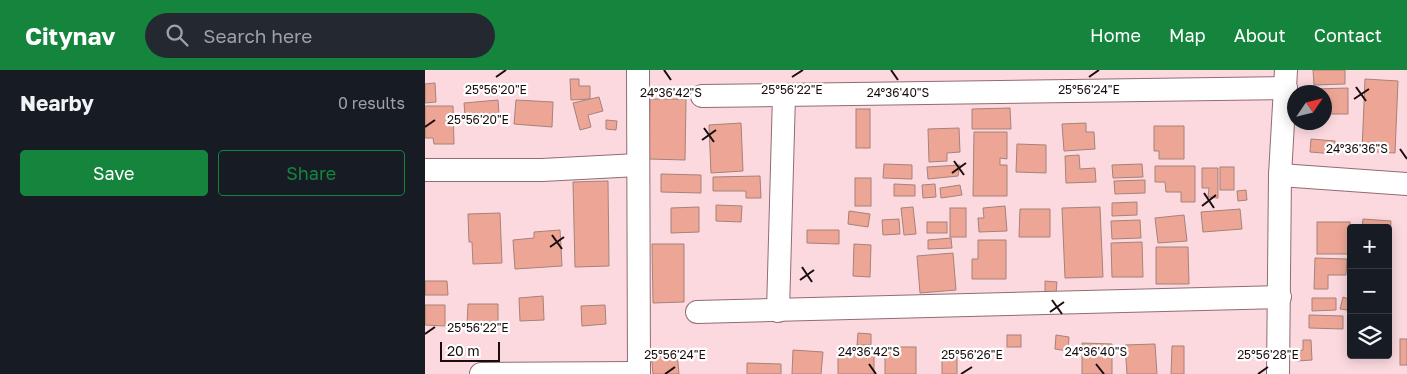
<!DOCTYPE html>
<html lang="en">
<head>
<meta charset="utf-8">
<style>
  body { margin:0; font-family:"Golos Text",sans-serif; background:#242831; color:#f1f3f6 }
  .controls { position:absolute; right:15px; bottom:15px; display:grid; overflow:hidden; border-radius:5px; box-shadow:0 2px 12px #0003 }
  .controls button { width:45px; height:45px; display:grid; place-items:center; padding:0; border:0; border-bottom:1px solid #363941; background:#171b24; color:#f1f3f6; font:25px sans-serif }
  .compass { position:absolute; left:862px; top:15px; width:45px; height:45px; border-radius:50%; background:#171b24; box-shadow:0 2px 12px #0003; rotate:55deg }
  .scale { position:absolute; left:15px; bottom:12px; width:60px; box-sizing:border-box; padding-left:5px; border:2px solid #1a0c0f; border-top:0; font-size:14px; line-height:18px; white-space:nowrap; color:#1a0c0f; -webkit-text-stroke:4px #fff; paint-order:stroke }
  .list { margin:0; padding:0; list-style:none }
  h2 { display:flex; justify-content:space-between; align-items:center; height:65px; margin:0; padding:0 20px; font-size:21px }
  h2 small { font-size:16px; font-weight:400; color:#9ea1a6 }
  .actions { display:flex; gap:10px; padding:15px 20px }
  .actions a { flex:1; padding:11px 0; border:1px solid #15853d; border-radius:5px; text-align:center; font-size:18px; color:#15853d }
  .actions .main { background:#15853d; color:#fff }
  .icon { flex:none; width:28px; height:28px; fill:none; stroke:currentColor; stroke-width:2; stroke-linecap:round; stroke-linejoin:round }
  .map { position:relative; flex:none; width:982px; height:304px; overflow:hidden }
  header { display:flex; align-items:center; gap:30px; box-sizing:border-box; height:70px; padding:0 25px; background:#15853d; color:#fff }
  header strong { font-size:24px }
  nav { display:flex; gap:28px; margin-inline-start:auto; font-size:18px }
  .search { width:350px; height:45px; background:#242831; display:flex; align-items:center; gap:12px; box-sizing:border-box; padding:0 18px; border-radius:28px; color:#9ea1a6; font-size:19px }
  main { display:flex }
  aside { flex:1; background:#171b24 }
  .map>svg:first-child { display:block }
</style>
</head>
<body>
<header>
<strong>Citynav</strong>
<div class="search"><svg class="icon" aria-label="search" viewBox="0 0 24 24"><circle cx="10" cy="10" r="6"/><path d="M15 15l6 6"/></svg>Search here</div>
<nav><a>Home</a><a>Map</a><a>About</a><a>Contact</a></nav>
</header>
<main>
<aside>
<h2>Nearby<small>0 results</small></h2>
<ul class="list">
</ul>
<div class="actions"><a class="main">Save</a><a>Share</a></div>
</aside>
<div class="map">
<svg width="982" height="304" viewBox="0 0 982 304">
  <rect width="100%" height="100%" fill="#fbd9df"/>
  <!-- building -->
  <g fill="#eda695" stroke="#a68278">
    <path d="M 888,0 L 920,0 L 920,14 L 889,15 Z"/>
    <path d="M 145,9 L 154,9 L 154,16 L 165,16 L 165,29 L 146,30 Z"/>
    <path d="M 940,9 L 973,11 L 970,83 L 937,81 Z"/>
    <path d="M 10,13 L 11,32 L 0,33 L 0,14 Z"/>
    <path d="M 923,18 L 923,44 L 899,44 L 899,22 L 890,22 L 890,19 Z"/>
    <path d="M 174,27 L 178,41 L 163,45 L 166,57 L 155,60 L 148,33 Z"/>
    <path d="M 225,29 L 261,29 L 260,90 L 224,89 Z"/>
    <path d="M 73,30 L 74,44 L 40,46 L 39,33 Z"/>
    <path d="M 91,30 L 128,32 L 127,57 L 89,54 Z"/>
    <path d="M 0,36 L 28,36 L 29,74 L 9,74 L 8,68 L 0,68 Z"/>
    <path d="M 585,38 L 586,59 L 547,59 L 547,39 Z"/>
    <rect x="431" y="39" width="14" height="39"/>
    <path d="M 181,50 L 192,51 L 191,60 L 181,59 Z"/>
    <path d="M 316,53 L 318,101 L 286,103 L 284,55 Z"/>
    <path d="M 661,53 L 661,62 L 669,62 L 670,79 L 639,81 L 637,54 Z"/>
    <path d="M 729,56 L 759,56 L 759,89 L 734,89 L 734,81 L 729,81 Z"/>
    <path d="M 534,58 L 535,82 L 522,83 L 522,91 L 504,92 L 503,59 Z"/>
    <path d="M 549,62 L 582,62 L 582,89 L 575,88 L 575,95 L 582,95 L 582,126 L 548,126 Z"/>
    <path d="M 886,69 L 910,71 L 910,84 L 885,82 Z"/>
    <path d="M 592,74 L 621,75 L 621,103 L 591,102 Z"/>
    <path d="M 654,85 L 655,99 L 670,98 L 671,112 L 641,113 L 640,86 Z"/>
    <path d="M 459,94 L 487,95 L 487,109 L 458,108 Z"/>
    <path d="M 717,94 L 718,107 L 688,108 L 687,95 Z"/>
    <path d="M 535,95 L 533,106 L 503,109 L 502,97 Z"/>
    <path d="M 730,96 L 770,96 L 770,132 L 756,132 L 756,122 L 741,122 L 740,112 L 730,112 Z"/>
    <rect x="795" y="97" width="14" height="23"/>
    <path d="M 777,98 L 793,98 L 793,128 L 783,127 L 784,118 L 777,118 Z"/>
    <path d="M 236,104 L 276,105 L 276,123 L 236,122 Z"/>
    <path d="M 335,106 L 336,128 L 321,128 L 321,121 L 288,121 L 288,107 Z"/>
    <rect x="430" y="108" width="16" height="28"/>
    <path d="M 720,110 L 720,123 L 690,124 L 689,111 Z"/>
    <path d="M 183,111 L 184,196 L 150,197 L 148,112 Z"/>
    <path d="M 469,114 L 490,115 L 490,126 L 469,126 Z"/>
    <path d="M 510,114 L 511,127 L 498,128 L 497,115 Z"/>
    <path d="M 535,115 L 537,125 L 516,128 L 515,118 Z"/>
    <path d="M 821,120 L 822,130 L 813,131 L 812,121 Z"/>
    <path d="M 712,132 L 712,145 L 687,146 L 687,133 Z"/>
    <path d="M 291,135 L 317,136 L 316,152 L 291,151 Z"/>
    <path d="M 580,136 L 582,161 L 554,162 L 553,148 L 559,148 L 558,138 Z"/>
    <path d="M 274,137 L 274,162 L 246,163 L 246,138 Z"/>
    <path d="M 488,137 L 491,164 L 479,165 L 476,138 Z"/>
    <path d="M 675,137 L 678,207 L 640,208 L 637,138 Z"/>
    <rect x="525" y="138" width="16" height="29"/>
    <path d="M 595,139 L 625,139 L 625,167 L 594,167 Z"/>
    <path d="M 815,139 L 817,159 L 778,162 L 776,142 Z"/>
    <path d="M 424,141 L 445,144 L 443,157 L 423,154 Z"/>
    <path d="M 75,143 L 77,193 L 48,194 L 47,172 L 44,172 L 43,144 Z"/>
    <path d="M 759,145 L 762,171 L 733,173 L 730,148 Z"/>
    <path d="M 474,149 L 475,164 L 458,165 L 457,150 Z"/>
    <path d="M 938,149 L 966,151 L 964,183 L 963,158 L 937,158 Z"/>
    <path d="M 715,150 L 716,168 L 687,169 L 686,151 Z"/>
    <rect x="502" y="152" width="20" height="11"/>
    <rect x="892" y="152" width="33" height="32"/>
    <path d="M 135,160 L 137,196 L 90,199 L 88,170 L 109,168 L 109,162 Z"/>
    <path d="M 382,160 L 414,160 L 414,174 L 382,173 Z"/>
    <path d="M 526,168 L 527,178 L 503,179 L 503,170 Z"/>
    <path d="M 553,170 L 581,170 L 581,209 L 547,209 L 547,189 L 553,189 Z"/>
    <path d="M 717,172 L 718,207 L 687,207 L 686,173 Z"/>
    <path d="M 227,174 L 259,174 L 259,232 L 228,233 Z"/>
    <path d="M 429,174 L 446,175 L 445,207 L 428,206 Z"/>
    <path d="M 731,177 L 763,177 L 764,214 L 731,214 Z"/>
    <path d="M 528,183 L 531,220 L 495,223 L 492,186 Z"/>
    <path d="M 890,188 L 922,189 L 921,205 L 903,205 L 903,219 L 889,219 Z"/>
    <path d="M 0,211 L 22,211 L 23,225 L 0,225 Z"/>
    <path d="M 620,211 L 632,212 L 631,223 L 620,222 Z"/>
    <path d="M 118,226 L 119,250 L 95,251 L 94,228 Z"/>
    <path d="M 918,227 L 924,229 L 922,240 L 915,239 Z"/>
    <path d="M 887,228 L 911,228 L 911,240 L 887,241 Z"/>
    <path d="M 43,234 L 73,234 L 73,256 L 42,256 Z"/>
    <path d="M 0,235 L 20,235 L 20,256 L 0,255 Z"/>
    <path d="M 180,235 L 181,254 L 157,256 L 156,236 Z"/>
    <path d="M 884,245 L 918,246 L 918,259 L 884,258 Z"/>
    <path d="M 433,263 L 446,264 L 446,275 L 432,275 Z"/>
    <rect x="582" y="265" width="14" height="12"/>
    <path d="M 631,265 L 644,267 L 643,281 L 630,279 Z"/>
    <rect x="975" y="269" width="7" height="26"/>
    <path d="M 878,270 L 886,270 L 887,290 L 872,291 L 872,281 L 878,280 Z"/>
    <path d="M 657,273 L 687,274 L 687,304 L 657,304 Z"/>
    <path d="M 730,274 L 732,304 L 702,304 L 700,275 Z"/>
    <path d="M 747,276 L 759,276 L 759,304 L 746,304 Z"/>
    <rect x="460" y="277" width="31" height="27"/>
    <path d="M 517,279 L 532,280 L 532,304 L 517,304 Z"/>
    <path d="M 368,280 L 398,282 L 396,304 L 367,304 Z"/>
    <path d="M 252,282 L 254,304 L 228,304 L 226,283 Z"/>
    <rect x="413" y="283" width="36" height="21"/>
    <path d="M 322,293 L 356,294 L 356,304 L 322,304 Z"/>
  </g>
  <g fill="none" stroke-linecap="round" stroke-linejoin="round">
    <defs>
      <g id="minor">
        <path d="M 213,0 L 214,304"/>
        <path d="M 277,26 L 861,18"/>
        <path d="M 0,100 L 117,100 L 213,95"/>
        <path d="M 855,105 L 982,114"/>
        <path d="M 353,241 L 359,25"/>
        <path d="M 272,242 L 855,227"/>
        <path d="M 56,304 L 214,303"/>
        <path d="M 853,304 L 855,105 L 861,0"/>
      </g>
    </defs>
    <!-- minor casing -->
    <use href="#minor" stroke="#916c73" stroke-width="24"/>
    <!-- minor -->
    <use href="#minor" stroke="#fff" stroke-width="22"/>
  </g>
  <!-- ticks -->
  <path fill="none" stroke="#1a0c0f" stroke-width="2" d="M 239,0 L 246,10M 466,0 L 473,10M 71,7 L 81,0M 367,7 L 378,0M 664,7 L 674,0M 931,17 L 941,31M 929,29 L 944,19M 0,57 L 10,50M 279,58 L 289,72M 277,70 L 291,60M 975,79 L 982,89M 529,91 L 539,105M 527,103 L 541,93M 779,123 L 789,138M 777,136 L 791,125M 127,165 L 137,179M 125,177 L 139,167M 377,197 L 387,212M 375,210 L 389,200M 627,230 L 637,244M 625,242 L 639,232M 0,264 L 10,257M 444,294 L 451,304M 671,294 L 679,304M 240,304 L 250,297M 536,304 L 547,297M 833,304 L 843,297"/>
  <g font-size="12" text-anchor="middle" fill="#1a0c0f" stroke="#fff" stroke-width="4.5" stroke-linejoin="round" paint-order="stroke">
    <text x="71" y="24">25°56'20"E</text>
    <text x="367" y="24">25°56'22"E</text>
    <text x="664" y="24">25°56'24"E</text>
    <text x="246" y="27">24°36'42"S</text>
    <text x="473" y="27">24°36'40"S</text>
    <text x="53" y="54">25°56'20"E</text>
    <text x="932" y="83">24°36'36"S</text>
    <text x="53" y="262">25°56'22"E</text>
    <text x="444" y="286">24°36'42"S</text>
    <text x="671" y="286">24°36'40"S</text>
    <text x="250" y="289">25°56'24"E</text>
    <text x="547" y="289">25°56'26"E</text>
    <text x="843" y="289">25°56'28"E</text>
  </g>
</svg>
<div class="controls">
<button>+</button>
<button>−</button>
<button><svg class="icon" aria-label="layers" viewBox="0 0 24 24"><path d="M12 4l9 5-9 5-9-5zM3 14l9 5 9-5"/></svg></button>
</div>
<svg class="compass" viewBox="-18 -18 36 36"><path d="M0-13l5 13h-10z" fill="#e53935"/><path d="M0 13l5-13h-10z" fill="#9ea1a6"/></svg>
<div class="scale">20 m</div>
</div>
</main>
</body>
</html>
